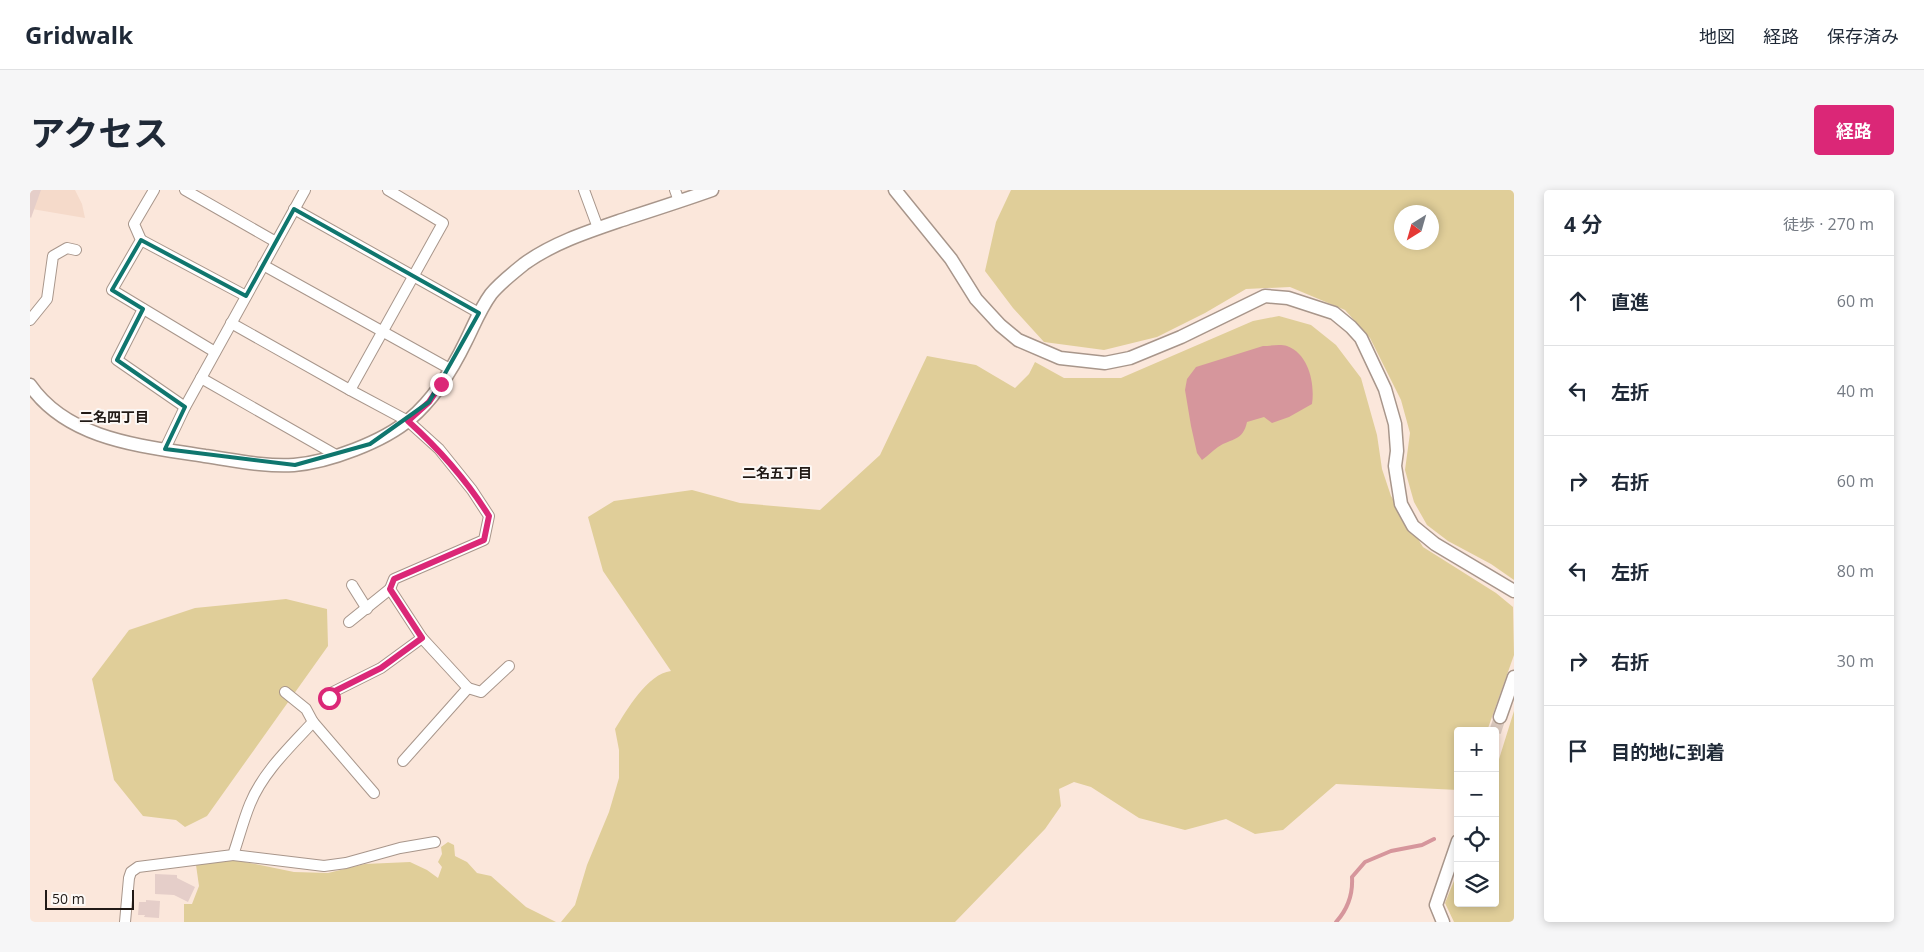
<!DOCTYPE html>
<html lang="ja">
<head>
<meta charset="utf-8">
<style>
  body { margin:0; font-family:"Open Sans","Noto Sans JP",sans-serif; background:#f6f6f7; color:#1f2937 }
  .controls { position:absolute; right:15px; bottom:15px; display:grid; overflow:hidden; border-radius:5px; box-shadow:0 2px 8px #0003 }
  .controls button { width:45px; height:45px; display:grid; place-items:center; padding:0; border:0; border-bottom:1px solid #e0e1e3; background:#fff; color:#1f2937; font:25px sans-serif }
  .compass { position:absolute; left:1364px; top:15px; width:45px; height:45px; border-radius:50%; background:#fff; box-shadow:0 2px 8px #0003; rotate:217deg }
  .scale { position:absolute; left:15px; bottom:12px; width:89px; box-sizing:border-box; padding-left:5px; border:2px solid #211a16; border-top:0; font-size:14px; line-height:18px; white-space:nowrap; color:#211a16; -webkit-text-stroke:4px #fcf8f5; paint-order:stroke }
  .stop { position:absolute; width:15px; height:15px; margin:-11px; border:4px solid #db2777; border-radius:50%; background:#fff }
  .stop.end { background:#db2777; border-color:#fff; box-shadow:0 1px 5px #0008 }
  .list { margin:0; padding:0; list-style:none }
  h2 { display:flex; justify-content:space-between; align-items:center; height:65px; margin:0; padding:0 20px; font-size:21px }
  h2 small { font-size:16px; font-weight:400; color:#747a83 }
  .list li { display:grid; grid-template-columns:32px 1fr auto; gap:15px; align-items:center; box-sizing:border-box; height:90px; padding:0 20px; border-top:1px solid #e0e1e3 }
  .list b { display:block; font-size:19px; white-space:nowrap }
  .list em { font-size:16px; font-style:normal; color:#747a83 }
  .icon { flex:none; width:28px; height:28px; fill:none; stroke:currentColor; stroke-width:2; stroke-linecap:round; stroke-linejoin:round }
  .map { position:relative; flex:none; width:1484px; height:732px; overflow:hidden; border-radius:5px }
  header { display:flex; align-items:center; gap:30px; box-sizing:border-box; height:70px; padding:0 25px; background:#fff; border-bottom:1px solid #e0e1e3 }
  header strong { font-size:24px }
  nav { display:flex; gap:28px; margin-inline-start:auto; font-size:18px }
  .intro { display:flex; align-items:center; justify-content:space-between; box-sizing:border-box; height:120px; padding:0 30px }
  h1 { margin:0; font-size:35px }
  .button { padding:12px 22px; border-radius:5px; background:#db2777; color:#fff; font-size:18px; font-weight:700 }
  main { display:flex; gap:30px; padding:0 30px }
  aside { flex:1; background:#fff; border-radius:5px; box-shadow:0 2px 8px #0003 }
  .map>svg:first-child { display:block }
</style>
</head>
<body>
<header>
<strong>Gridwalk</strong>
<nav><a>地図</a><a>経路</a><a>保存済み</a></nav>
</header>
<div class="intro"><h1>アクセス</h1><a class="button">経路</a></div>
<main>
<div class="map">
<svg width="1484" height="732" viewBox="0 0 1484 732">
  <rect width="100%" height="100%" fill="#fbe7db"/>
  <!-- built -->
  <path fill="#f5daca" d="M 0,0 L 45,0 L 52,14 L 55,28 L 2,19 Z"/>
  <!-- green -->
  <g fill="#e0ce99" fill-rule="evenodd">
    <path d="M 981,0 L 1484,0 L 1484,390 L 1461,374 L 1418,351 L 1397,335 L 1384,312 L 1375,280 L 1380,243 L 1371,210 L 1340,148 L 1315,120 L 1260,97 L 1216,99 L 1175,123 L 1127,147 L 1074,160 L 1014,152 L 983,118 L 955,81 L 966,32 ZM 1372,22 L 1402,22 L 1402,52 L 1372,52 Z"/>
    <path d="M 1249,126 L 1281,135 L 1306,155 L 1331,188 L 1347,245 L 1352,279 L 1361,306 L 1393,357 L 1466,403 L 1483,417 L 1484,465 L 1457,541 L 1428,541 L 1428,600 L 1306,594 L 1253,640 L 1225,644 L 1196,629 L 1155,640 L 1109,628 L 1061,597 L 1044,592 L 1029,599 L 1031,616 L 1015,639 L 925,732 L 531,732 L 545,715 L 557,675 L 579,622 L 589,588 L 589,560 L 585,539 C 597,520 617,484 641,481 L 573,381 L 558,327 L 584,311 L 662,300 L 710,313 L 790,320 L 850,265 L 897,166 L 946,175 L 985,198 L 999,184 L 1005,172 L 1034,188 L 1091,188 L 1223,131 Z"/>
    <path d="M 256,409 L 297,419 L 298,456 L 177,626 L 155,637 L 146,630 L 113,626 L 84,590 L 62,489 L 99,440 L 165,418 Z"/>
    <path d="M 1484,521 L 1484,732 L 1424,732 L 1415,713 L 1428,681 L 1428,713 L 1465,713 L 1465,582 Z"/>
    <path d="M 418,652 L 424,655 L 425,666 L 437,672 L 447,683 L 461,686 L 496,717 L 526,732 L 154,732 L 154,714 L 162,714 L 169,696 L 166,675 L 205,670 L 264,682 L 298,683 L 335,674 L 380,672 L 397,680 L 408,688 L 412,677 L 408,672 L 412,664 L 411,657 Z"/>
  </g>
  <!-- water -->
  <path fill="#d6969c" d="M 1233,156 C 1239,156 1250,154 1257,156 C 1279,164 1285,194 1282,214 L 1259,227 L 1242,233 L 1234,227 L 1217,232 C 1213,251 1202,248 1188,257 C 1182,261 1178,266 1172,270 L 1167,263 L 1161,236 L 1155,200 L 1157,189 L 1166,177 Z"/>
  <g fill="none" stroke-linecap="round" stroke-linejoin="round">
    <!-- stream -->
    <path stroke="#d6969c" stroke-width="4" d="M 1306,732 C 1318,719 1323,704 1322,687 L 1335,672 L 1361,661 L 1392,655 L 1404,649"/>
  </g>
  <!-- building -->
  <g fill="#e5cec9">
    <path d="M 0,0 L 11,0 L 1,28 L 0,27 Z"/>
    <path d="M 125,684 L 147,685 L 147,688 L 165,697 L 158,712 L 144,705 L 125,704 Z"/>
    <path d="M 116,710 L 130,711 L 129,728 L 114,727 L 115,725 L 108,725 L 109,712 L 116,712 Z"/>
  </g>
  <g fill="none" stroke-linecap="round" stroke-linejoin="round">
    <!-- tertiary-tunnel -->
    <path stroke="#dac8bd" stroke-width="12" stroke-dasharray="12 6" stroke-linecap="butt" d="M 1465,542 L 1470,527"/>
    <defs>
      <g id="minor">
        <path d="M 124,0 L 104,34 L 111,50 L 82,100 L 185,162"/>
        <path d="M 155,0 L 246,52"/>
        <path d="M 554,0 L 568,38"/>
        <path d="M 645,0 L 649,11"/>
        <path d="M 264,19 L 449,123"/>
        <path d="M 111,50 L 216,106"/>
        <path d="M 233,75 L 420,179"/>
        <path d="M 113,119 L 87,170 L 155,217"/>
        <path d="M 0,130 L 17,109 L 23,66 L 37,58 L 46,60"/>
        <path d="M 201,133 L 320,200 L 378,231 L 409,259 L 442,300 L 459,326 L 454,350 L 364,389 L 360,399"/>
        <path d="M 171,188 L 306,265"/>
        <path d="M 320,200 L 413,33 L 358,0"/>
        <path d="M 135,259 L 155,217 L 275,0"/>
        <path d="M 322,395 L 337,419"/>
        <path d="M 319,432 L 360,399 L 392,448 L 438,498 L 373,571"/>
        <path d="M 438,498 L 451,502 L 479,476"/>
        <path d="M 255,502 L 276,519 L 283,532 L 344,603"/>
        <path d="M 299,508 L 301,503 L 351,478 L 392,448"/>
        <path d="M 203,665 L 294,676 L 316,673 L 370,658 L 405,652"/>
        <path d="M 95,732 L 99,688 L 101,682 L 108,677 L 203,665 C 209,648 213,631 220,614 C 233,582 260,557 283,532"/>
      </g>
      <g id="tertiary">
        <path d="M 865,0 L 921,69 L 946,109 L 970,135 L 988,150 L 1030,168 L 1075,173 L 1100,168 L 1151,147 L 1235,106 L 1258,108 L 1304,123 L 1321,137 L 1331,148 L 1355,199 L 1365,234 L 1367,261 L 1365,276 L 1371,314 L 1383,336 L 1405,354 L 1484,401"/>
        <path d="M 0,195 C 39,251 114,256 175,266 C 204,270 234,277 264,275 C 299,272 353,252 380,229 C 405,208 422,180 436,151 C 444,135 450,119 461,104 C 470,93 483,83 494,74 C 524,52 563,40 598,28 C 626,19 654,10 682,0"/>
        <path d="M 1470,527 L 1484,487"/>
        <path d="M 1413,732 L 1406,715 L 1428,651"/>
      </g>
    </defs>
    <!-- minor casing -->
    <use href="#minor" stroke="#a8968b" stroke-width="12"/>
    <!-- tertiary casing -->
    <use href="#tertiary" stroke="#a8968b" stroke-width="15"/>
    <!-- minor -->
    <use href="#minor" stroke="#fff" stroke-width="10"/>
    <!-- tertiary -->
    <use href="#tertiary" stroke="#fff" stroke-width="12"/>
  </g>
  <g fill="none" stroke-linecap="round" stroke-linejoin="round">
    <!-- route -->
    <path stroke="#db2777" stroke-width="6" d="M 299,508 L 301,503 L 351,478 L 392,448 L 360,399 L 364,389 L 454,350 L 459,326 C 436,289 410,260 378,231 L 399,212 L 411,194"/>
  </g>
  <!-- marked area -->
  <path fill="none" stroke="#0f766e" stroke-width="4" stroke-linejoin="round" d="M 264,19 L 449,123 L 399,212 L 340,254 L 265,275 L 135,259 L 155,217 L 87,170 L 113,119 L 82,100 L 111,50 L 216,106 Z"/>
  <g text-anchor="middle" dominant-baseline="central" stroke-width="4" stroke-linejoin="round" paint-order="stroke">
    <!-- neighbourhood labels -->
    <g font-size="14" font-weight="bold" fill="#211a16" stroke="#fcf8f5">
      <text x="84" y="226">二名四丁目</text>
      <text x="747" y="282">二名五丁目</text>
    </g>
  </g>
</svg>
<div class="controls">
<button>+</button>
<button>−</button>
<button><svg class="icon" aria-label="locate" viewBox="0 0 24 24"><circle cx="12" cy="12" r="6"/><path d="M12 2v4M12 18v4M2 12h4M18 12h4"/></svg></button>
<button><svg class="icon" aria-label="layers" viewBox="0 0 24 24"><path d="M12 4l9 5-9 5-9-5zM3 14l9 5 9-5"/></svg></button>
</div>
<svg class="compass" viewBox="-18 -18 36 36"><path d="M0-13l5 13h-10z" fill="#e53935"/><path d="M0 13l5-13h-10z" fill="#747a83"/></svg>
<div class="scale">50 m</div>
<div class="stop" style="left:299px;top:508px"></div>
<div class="stop end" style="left:411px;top:194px"></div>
</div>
<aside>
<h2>4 分<small>徒歩 · 270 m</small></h2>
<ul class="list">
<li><svg class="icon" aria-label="ahead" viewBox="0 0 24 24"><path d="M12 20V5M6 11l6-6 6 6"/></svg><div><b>直進</b></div><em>60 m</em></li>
<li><svg class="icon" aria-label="left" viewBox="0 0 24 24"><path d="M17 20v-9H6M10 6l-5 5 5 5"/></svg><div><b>左折</b></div><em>40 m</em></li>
<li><svg class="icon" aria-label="right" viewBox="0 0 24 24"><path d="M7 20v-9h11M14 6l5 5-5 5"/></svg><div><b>右折</b></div><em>60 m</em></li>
<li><svg class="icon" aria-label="left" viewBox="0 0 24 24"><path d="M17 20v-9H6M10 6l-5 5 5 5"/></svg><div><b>左折</b></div><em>80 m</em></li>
<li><svg class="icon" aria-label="right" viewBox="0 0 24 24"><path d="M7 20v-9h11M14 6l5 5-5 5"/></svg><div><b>右折</b></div><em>30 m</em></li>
<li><svg class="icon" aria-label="arrive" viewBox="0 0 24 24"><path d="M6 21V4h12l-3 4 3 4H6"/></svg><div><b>目的地に到着</b></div></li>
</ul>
</aside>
</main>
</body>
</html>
